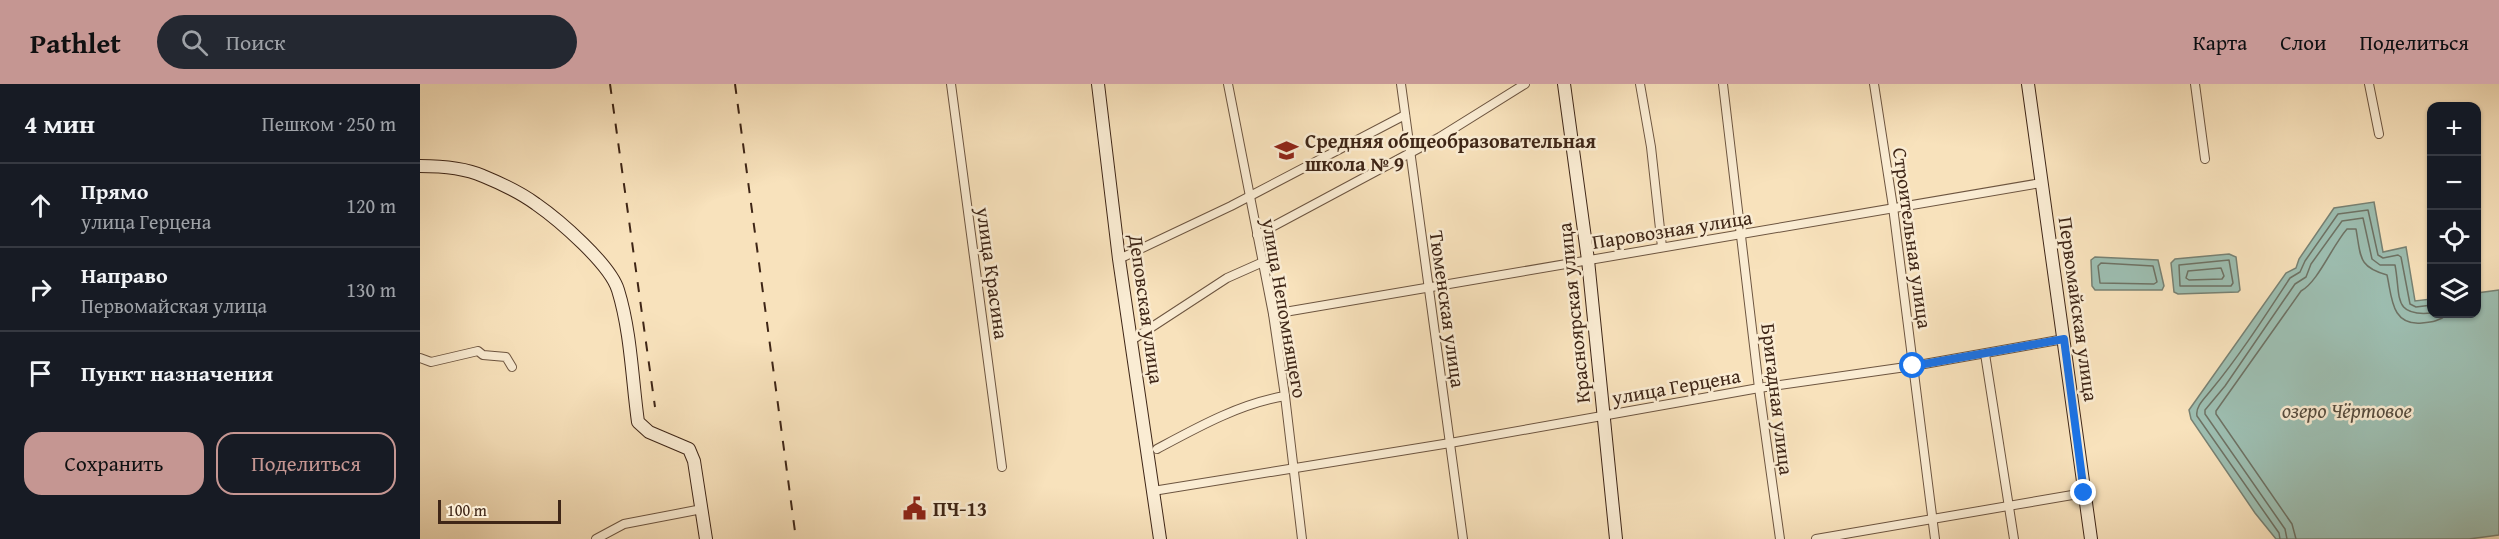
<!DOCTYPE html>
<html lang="ru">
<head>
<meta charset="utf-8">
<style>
  body { margin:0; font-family:"Gentium Book Plus",serif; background:#242831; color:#f1f3f6 }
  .controls { position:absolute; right:18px; top:18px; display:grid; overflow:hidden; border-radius:12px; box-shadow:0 2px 4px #0004 }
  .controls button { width:54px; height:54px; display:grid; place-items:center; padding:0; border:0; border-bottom:2px solid #363941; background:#171b24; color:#f1f3f6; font:30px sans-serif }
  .scale { position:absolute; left:18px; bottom:15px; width:123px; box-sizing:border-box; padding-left:6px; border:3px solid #3f2617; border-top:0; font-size:16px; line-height:21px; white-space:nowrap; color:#3f2617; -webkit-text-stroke:4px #faecd3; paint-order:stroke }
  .stop { position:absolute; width:18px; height:18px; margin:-14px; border:4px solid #1a73e8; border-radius:50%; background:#fff }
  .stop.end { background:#1a73e8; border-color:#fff; box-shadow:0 2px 6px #0008 }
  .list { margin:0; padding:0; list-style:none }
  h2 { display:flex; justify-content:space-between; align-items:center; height:78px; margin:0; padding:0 24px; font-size:26px }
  h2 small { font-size:20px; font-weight:400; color:#9ea1a6 }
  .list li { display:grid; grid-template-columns:39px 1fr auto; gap:18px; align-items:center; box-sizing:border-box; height:84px; padding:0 24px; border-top:2px solid #363941 }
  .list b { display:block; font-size:22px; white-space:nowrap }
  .list p { margin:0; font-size:20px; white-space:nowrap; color:#9ea1a6 }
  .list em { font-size:20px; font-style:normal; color:#9ea1a6 }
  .actions { display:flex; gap:12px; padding:18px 24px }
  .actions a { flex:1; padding:14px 0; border:2px solid #c59692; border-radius:18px; text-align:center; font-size:21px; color:#c59692 }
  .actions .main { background:#c59692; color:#111 }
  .icon { flex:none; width:33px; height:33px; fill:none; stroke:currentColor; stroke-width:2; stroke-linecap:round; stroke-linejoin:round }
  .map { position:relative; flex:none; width:2079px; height:455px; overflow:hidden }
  header { display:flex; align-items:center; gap:36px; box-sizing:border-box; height:84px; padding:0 30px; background:#c59692; color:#111 }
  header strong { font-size:28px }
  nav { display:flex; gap:33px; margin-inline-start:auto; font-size:21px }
  .search { width:420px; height:54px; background:#242831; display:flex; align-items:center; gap:15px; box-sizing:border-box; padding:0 21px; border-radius:33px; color:#9ea1a6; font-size:22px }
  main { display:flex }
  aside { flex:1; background:#171b24 }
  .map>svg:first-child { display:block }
</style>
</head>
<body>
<header>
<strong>Pathlet</strong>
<div class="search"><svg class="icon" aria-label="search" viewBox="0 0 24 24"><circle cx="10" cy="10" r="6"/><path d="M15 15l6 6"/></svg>Поиск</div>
<nav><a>Карта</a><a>Слои</a><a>Поделиться</a></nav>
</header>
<main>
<aside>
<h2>4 мин<small>Пешком · 250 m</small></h2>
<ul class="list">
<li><svg class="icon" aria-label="ahead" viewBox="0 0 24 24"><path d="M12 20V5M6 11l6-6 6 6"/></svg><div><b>Прямо</b><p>улица Герцена</p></div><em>120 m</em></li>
<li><svg class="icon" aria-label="right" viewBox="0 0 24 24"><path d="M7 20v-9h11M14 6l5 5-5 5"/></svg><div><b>Направо</b><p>Первомайская улица</p></div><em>130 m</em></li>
<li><svg class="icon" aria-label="arrive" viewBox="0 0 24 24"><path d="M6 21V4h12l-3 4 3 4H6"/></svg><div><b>Пункт назначения</b></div></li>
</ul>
<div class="actions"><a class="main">Сохранить</a><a>Поделиться</a></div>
</aside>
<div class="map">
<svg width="2079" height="455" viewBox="0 0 2079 455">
  <rect width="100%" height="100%" fill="#f8e2bc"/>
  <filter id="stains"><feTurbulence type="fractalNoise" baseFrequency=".00333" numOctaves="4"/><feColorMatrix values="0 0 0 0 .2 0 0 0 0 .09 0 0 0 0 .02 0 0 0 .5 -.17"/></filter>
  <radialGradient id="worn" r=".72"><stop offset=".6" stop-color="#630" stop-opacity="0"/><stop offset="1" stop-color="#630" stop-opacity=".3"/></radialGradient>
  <!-- water -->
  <g fill="#9dbeb1" stroke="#778173" stroke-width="1.5">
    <path d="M 1954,118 L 1963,168 L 1986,163 L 1995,217 L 2011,215 L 2012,230 L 2056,230 L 2057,209 L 2079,206 L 2079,451 L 2049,455 L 1856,455 L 1835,429 L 1771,335 L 1769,326 L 1866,189 L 1876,184 L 1879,175 L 1914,124 Z"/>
    <path d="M 1809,170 L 1816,173 L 1820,206 L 1818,208 L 1758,210 L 1754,208 L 1751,179 L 1755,175 Z"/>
    <path d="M 1675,173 L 1738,176 L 1744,202 L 1742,206 L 1675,206 L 1672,202 L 1671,176 Z"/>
  </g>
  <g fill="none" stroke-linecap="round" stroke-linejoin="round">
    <!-- shore -->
    <g stroke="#6e7264" stroke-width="1.5">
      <path d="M 1809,176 L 1813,199 L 1811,202 L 1760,202 L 1759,181 Z"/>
      <path d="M 1681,179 L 1733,182 L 1737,198 L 1734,200 L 1680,199 L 1678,182 Z"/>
      <path d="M 1801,184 L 1804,192 L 1802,195 L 1769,196 L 1766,194 L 1768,187 Z"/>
      <path d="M 1860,455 L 1859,449 L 1777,332 C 1775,322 1786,313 1792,305 C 1820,271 1845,232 1870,194 L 1880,188 L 1885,177 L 1918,130 L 1948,126 L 1958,171 L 1963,174 L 1978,171 L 1981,173 L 1990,220 L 1996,223 L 2012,221"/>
      <path d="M 1867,455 L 1865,445 L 1785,330 L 1785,326 L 1805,302 L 1875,200 L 1886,193 L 1891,180 L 1922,137 L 1943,134 L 1952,175 L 1960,181 L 1975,181 C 1981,212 1972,233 2012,229"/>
      <path d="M 1876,455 L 1872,440 L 1796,330 L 1796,327 L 1881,207 C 1898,198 1912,162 1927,145 L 1936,145 C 1941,173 1938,183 1967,191 C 1972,213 1971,242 2002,239 C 2012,238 2020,237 2028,230"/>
    </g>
    <defs>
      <g id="street">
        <path d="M 531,0 L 582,383"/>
        <path d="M 808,0 L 853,230 L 865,312 L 882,455"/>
        <path d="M 981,0 L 1043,455"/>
        <path d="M 1220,0 L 1231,63 L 1242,163"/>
        <path d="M 1303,0 L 1339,304 L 1360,455"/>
        <path d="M 1454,0 L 1473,123 L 1515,455"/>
        <path d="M 1775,0 L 1785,75"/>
        <path d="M 1949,0 L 1959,50"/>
        <path d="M 837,151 L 1020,53 L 1105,0"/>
        <path d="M 699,175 L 811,122 L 985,31"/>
        <path d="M 853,230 L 1621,99"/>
        <path d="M 712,256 L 807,194 L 843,178"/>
        <path d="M 1565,270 L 1594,455"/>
        <path d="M 0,274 L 11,278 L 58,267 L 63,271 L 86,273 L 92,283"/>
        <path d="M 737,365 C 778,343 819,320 865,312"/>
        <path d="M 733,407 L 1030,359 L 1339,304 L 1493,282 L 1644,255"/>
        <path d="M 176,455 L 204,440 L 282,425"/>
        <path d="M 1396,455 L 1664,409"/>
      </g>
      <g id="secondary">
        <path d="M 678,0 L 699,175 L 740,455"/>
        <path d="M 1144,0 L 1168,176 L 1196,455"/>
        <path d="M 1608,0 L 1671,455"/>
        <path d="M 0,82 C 20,82 45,84 63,92 C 80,99 101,109 116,120 C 139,136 190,180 198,206 C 211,248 212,295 218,338 L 229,348 L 269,365 L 274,377 L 286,455"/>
      </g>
    </defs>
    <!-- street casing -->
    <use href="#street" stroke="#6d5540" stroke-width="10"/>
    <!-- secondary casing -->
    <use href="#secondary" stroke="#3f2617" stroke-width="14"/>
    <!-- street -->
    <use href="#street" stroke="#faecd3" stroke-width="8"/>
    <!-- secondary -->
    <use href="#secondary" stroke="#faecd3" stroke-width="12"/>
    <!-- rail -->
    <g stroke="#3f2617" stroke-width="2" stroke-dasharray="10 10" stroke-linecap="butt">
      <path d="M 190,0 L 235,323"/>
      <path d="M 315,0 L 376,455"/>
    </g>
  </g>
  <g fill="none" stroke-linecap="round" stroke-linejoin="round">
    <!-- route -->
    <path stroke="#1a73e8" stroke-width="8" d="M 1493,282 L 1644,255 L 1664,409"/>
  </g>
  <!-- icons -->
  <defs>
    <symbol id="school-bare" viewBox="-9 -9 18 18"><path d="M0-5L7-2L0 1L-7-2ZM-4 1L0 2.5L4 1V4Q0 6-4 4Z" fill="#8f2418" stroke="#faecd3" stroke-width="2.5" paint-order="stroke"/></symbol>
    <symbol id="civic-bare" viewBox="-9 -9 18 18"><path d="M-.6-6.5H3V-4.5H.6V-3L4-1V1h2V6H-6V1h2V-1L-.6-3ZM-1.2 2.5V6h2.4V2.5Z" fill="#8f2418" stroke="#faecd3" stroke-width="2.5" paint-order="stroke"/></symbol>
  </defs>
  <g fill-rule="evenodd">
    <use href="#school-bare" x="850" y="50" width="33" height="33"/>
    <use href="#civic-bare" x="478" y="408" width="33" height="33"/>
  </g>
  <g text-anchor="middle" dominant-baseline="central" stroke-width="5" stroke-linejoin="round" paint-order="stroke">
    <!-- poi labels -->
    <g font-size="20" font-weight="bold" fill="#3f2617" stroke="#faecd3" text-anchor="start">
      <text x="885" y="56">Средняя общеобразовательная<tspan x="885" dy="23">школа № 9</tspan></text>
      <text x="513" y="424">ПЧ-13</text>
    </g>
    <!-- street labels -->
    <g font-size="20" fill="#3f2617" stroke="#faecd3">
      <text transform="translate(1252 145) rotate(-9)">Паровозная улица</text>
      <text transform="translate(1493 154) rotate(82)">Строительная улица</text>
      <text transform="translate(573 189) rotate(82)">улица Красина</text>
      <text transform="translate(865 224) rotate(80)">улица Непомнящего</text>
      <text transform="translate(727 225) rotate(82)">Деповская улица</text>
      <text transform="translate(1028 225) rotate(82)">Тюменская улица</text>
      <text transform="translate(1659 225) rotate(82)">Первомайская улица</text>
      <text transform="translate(1153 229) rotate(-96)">Красноярская улица</text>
      <text transform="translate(1256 302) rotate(-10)">улица Герцена</text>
      <text transform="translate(1358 315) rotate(83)">Бригадная улица</text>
    </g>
    <!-- water labels -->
    <g font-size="21" font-style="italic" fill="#564c3e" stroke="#faecd3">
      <text x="1927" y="326">озеро Чёртовое</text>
    </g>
  </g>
  <rect width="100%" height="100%" filter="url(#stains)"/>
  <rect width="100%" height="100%" fill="url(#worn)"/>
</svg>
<div class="controls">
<button>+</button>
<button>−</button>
<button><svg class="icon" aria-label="locate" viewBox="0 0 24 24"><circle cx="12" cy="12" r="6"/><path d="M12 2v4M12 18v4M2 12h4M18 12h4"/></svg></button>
<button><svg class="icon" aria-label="layers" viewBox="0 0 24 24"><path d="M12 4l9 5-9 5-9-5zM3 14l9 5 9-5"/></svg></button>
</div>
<div class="scale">100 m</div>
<div class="stop" style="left:1493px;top:282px"></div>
<div class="stop end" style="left:1664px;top:409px"></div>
</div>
</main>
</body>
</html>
